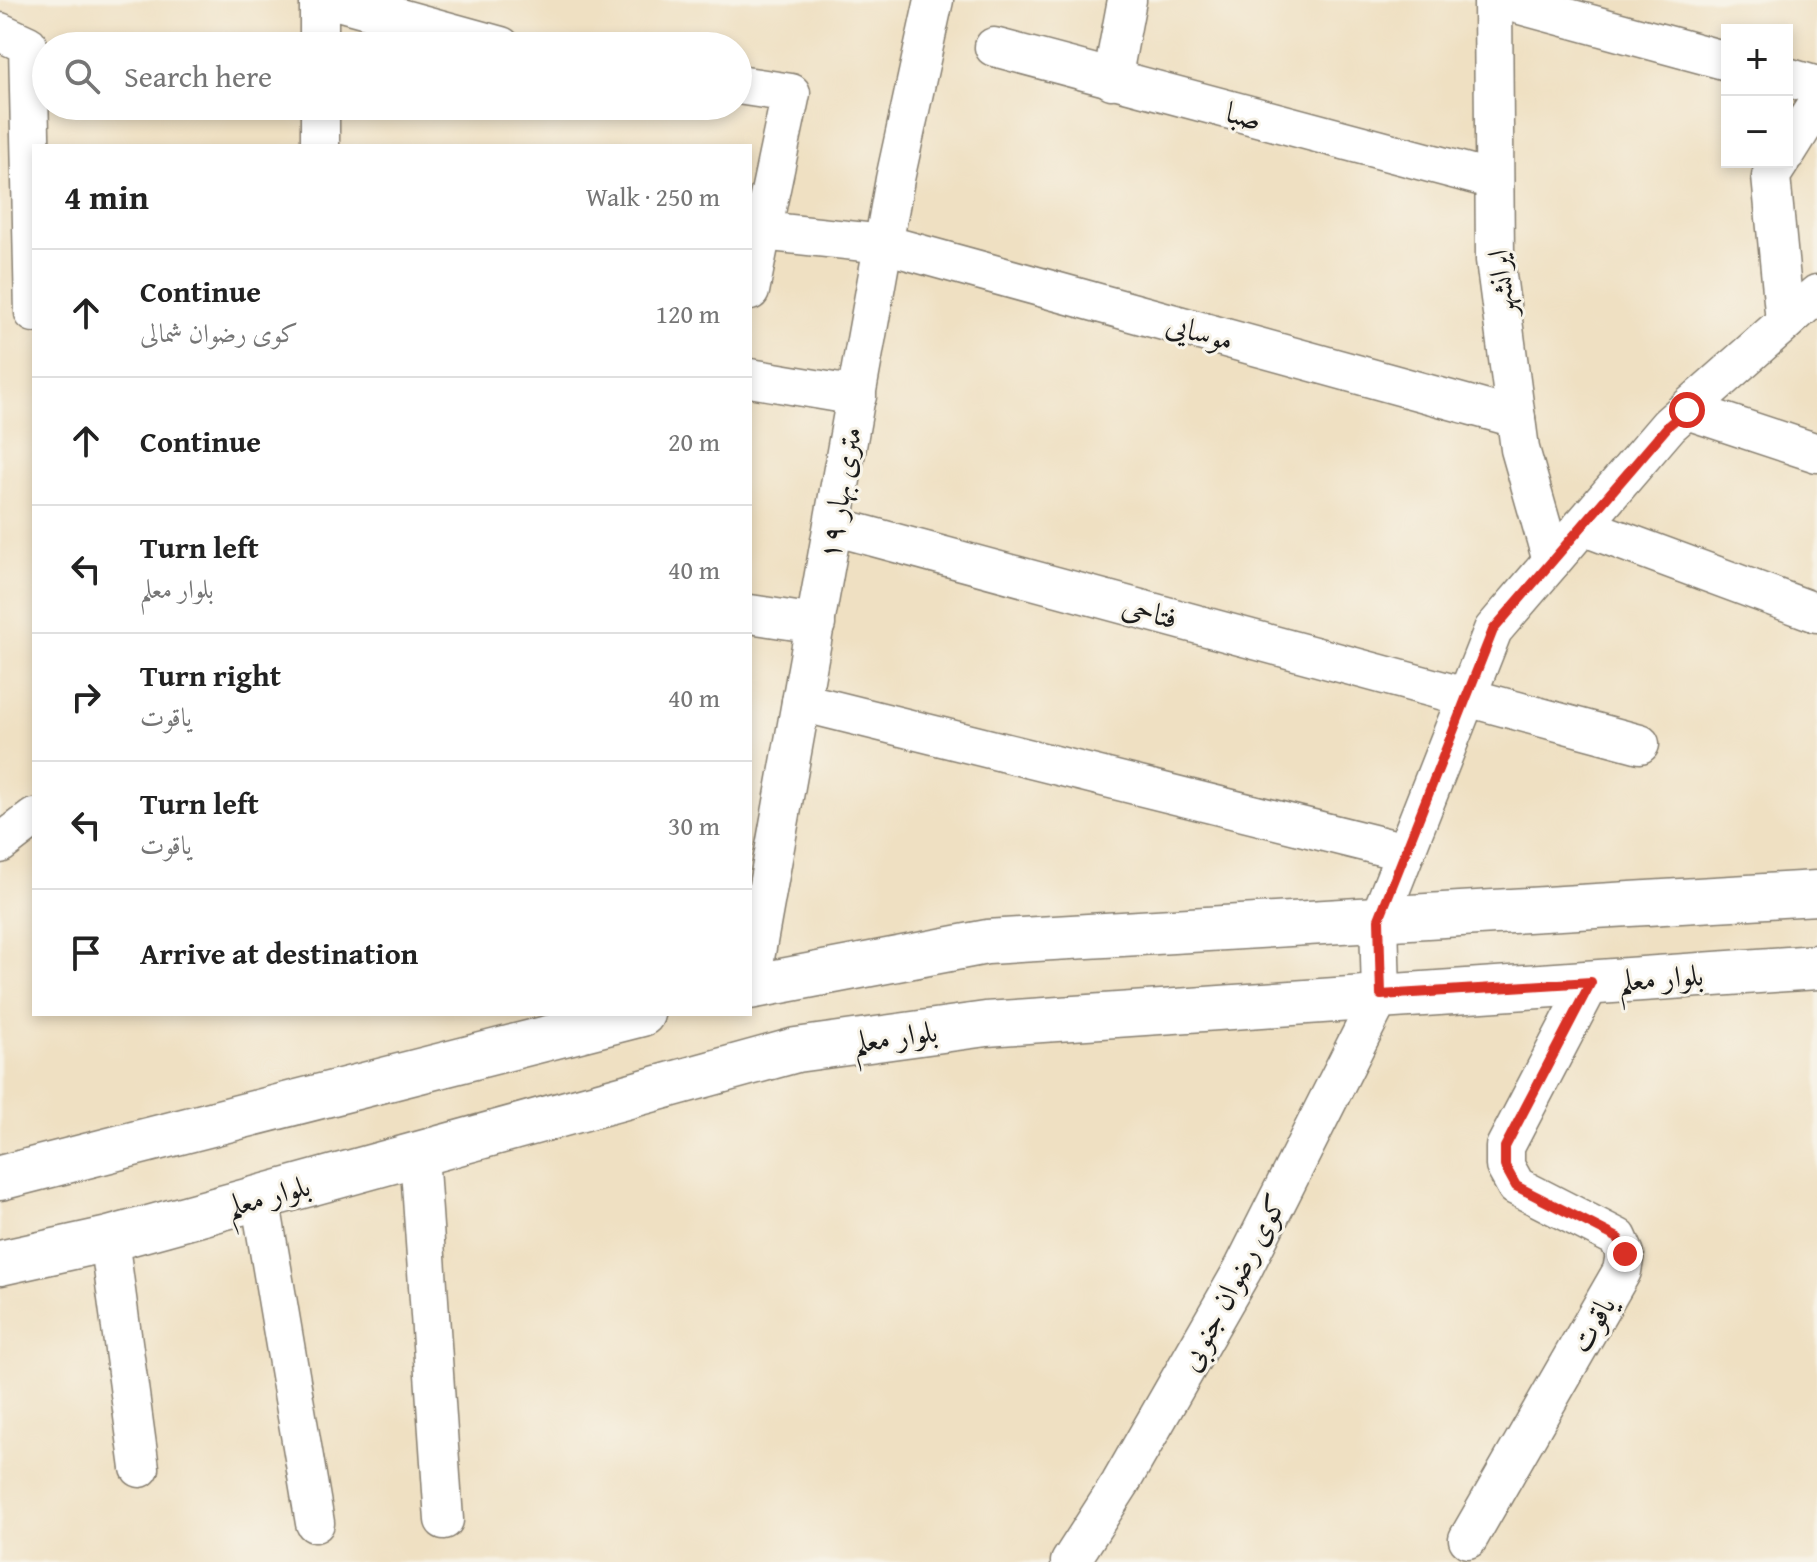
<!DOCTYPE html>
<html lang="en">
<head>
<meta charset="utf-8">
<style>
  body { margin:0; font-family:"Gentium Book Plus",Amiri,serif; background:#f2f2f2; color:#222 }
  .controls { position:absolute; right:24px; top:24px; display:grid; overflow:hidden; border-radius:0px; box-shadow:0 4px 12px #0003 }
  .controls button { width:72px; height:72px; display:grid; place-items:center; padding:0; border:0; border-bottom:2px solid #e0e0e0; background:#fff; color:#222; font:40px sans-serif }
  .stop { position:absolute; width:24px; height:24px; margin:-18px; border:6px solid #d93025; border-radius:50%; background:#fff }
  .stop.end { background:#d93025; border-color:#fff; box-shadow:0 2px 8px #0008 }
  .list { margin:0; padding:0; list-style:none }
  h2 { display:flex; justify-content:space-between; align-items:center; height:104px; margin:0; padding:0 32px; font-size:34px }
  h2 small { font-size:26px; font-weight:400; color:#767676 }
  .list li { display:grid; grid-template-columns:52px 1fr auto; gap:24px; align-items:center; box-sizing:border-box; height:128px; padding:0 32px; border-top:2px solid #e0e0e0 }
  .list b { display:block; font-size:30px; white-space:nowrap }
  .list p { margin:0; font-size:26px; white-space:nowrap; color:#767676 }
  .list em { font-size:26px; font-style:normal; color:#767676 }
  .icon { flex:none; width:44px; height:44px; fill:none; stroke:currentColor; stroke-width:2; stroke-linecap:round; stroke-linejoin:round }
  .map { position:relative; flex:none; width:1817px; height:1562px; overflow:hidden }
  .search { position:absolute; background:#fff; box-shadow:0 4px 12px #0003; left:32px; top:32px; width:720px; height:88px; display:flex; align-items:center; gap:20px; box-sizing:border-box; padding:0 28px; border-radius:44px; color:#767676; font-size:30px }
  .panel { position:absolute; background:#fff; box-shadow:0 4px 12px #0003; left:32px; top:144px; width:720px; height:872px; border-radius:0px }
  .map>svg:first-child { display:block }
</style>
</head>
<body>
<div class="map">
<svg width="1817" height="1562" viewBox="0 0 1817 1562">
  <rect width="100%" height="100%" fill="#f7f3e8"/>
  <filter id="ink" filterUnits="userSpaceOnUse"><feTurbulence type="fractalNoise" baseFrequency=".0125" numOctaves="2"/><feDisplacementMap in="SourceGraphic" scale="16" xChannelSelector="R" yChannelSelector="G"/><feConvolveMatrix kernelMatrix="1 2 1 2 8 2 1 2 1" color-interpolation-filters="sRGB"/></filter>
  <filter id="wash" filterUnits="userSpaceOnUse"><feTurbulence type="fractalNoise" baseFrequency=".006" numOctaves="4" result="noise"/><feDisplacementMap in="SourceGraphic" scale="32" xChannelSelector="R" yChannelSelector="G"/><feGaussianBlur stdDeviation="1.8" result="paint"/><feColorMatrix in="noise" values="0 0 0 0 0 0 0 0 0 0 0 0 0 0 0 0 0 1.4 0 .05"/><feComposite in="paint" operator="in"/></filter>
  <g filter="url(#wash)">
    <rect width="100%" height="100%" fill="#efe0c2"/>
  </g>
  <g filter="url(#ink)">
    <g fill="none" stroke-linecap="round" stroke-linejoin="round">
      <defs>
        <g id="minor">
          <path d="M 319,0 L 319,46"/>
          <path d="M 334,0 L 501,46"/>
          <path d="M 1493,0 L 1495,260 L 1520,449 L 1552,561"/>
          <path d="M 1502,0 L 1727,61"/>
          <path d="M 0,32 L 28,45 L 34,313"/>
          <path d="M 994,47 L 1494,180"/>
          <path d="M 1787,77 L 1817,86"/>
          <path d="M 1112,80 L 1127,0"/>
          <path d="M 738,85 L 791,93 L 762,231 L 884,244 L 1516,418"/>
          <path d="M 320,106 L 320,146"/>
          <path d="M 1787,152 L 1817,104"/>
          <path d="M 1780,162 L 1771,176 L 1785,322"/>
          <path d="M 750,291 L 762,231"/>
          <path d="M 750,378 L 857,396"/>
          <path d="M 1687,410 L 1817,453"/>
          <path d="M 833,526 L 1640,744"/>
          <path d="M 1582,526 L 1817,613"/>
          <path d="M 750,614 L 816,624"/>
          <path d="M 801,702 L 1405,852"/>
          <path d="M 0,844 L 34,818"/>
          <path d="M 750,986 L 895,179 L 934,0"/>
          <path d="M 419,1154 L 444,1520"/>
          <path d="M 260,1197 L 315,1523"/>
          <path d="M 109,1239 L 140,1468"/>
          <path d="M 1468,1539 L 1622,1271 L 1625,1254 L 1618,1238 L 1516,1186 L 1505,1166 L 1505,1147 L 1591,982"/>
          <path d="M 1070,1562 L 1120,1484 L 1243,1269 L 1381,995 L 1379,919 L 1493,630 L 1669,425 L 1817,294"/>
        </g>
        <g id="major">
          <path d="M 750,987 L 987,942 L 1817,893"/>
          <path d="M 0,1178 L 642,1014"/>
          <path d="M 0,1263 L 109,1239 L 796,1050 L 986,1024 L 1817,967"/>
        </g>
      </defs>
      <!-- minor casing -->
      <use href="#minor" stroke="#867e6f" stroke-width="41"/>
      <!-- major casing -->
      <use href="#major" stroke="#867e6f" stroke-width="47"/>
      <!-- minor -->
      <use href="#minor" stroke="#fff" stroke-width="38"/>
      <!-- major -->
      <use href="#major" stroke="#fff" stroke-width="44"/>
    </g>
  </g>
  <g fill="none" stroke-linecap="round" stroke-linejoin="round" filter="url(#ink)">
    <!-- route -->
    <path stroke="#d93025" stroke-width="10" d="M 1625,1254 L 1618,1238 L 1516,1186 L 1505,1166 L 1505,1147 L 1591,982 L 1381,995 L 1379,919 L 1493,630 L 1669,425 L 1687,410"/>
  </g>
  <g text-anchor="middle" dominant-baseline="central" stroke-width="6" stroke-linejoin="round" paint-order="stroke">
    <!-- street labels -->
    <g font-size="30" fill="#1c1c1c" stroke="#f7f3e8">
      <text transform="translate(1244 115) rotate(15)">صبا</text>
      <text transform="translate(1500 283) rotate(-96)">ایرانشهر</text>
      <text transform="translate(1200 331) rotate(15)">موسایی</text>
      <text transform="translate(839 493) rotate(-80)">۱۹ متری بهار</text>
      <text transform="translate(1150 611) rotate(15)">فتاحی</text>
      <text transform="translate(1661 977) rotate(-4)">بلوار معلم</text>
      <text transform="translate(895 1036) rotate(-8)">بلوار معلم</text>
      <text transform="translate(268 1195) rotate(-15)">بلوار معلم</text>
      <text transform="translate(1232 1282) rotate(-62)">کوی رضوان جنوبی</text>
      <text transform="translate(1592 1324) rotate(-60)">یاقوت</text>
    </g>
  </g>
</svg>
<div class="controls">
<button>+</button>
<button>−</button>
</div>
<div class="stop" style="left:1687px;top:410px"></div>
<div class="stop end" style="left:1625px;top:1254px"></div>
<div class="search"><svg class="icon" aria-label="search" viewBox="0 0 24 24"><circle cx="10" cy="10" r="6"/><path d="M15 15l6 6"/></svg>Search here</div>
<section class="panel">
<h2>4 min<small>Walk · 250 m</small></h2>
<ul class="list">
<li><svg class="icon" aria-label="ahead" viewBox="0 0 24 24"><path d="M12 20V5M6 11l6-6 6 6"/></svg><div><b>Continue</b><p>کوی رضوان شمالی</p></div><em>120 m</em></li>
<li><svg class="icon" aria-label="ahead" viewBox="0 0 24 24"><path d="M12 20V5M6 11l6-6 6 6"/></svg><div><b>Continue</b></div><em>20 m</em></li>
<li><svg class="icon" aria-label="left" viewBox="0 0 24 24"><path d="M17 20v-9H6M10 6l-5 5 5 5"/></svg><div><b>Turn left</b><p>بلوار معلم</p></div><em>40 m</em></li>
<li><svg class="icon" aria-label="right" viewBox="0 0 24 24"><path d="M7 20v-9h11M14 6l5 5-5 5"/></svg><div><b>Turn right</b><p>یاقوت</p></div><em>40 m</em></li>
<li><svg class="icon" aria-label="left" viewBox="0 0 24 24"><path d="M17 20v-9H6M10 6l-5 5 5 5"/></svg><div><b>Turn left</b><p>یاقوت</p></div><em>30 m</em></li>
<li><svg class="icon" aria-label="arrive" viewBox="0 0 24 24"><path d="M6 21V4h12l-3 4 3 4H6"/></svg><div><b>Arrive at destination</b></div></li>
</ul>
</section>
</div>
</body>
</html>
